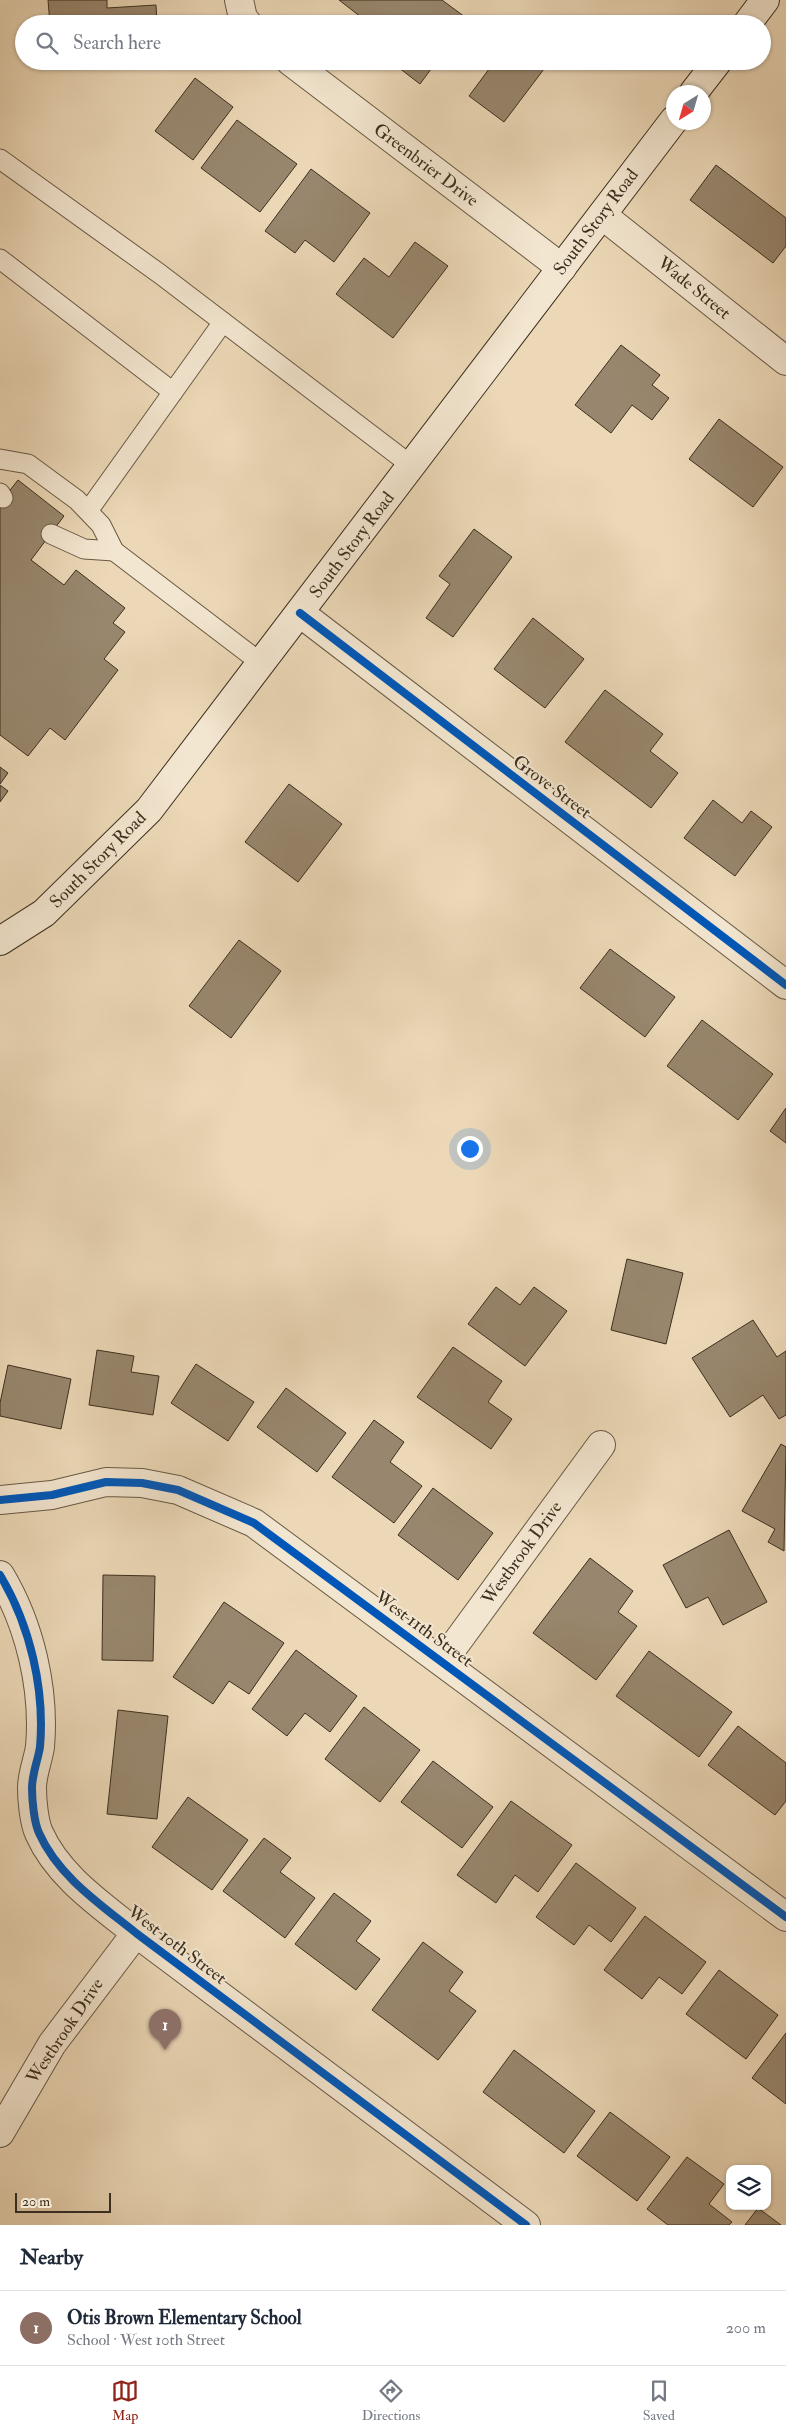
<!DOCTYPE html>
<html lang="en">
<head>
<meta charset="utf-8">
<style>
  body { margin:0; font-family:"IM FELL Double Pica",serif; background:#f2f2f3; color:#1f2937 }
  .controls { position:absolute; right:15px; bottom:15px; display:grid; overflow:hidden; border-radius:10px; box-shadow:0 1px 4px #0004 }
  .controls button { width:45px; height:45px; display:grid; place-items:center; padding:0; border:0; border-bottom:1px solid #e0e1e3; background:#fff; color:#1f2937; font:25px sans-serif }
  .compass { position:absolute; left:666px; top:85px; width:45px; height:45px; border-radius:50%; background:#fff; box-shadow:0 1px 4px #0004; rotate:217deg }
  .scale { position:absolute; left:15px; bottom:12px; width:96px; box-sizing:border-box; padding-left:5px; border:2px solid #3c2f1e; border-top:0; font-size:14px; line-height:18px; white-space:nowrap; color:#3c2f1e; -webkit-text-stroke:4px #f3e6d0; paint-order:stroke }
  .you { position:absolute; left:469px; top:1148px; width:18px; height:18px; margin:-12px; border:4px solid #fff; border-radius:50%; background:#1a73e8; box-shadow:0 0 0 8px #1a73e833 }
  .badge { display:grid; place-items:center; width:32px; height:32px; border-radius:50%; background:#8f2418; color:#fff; font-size:16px; font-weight:700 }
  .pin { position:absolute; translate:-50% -41px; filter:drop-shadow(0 1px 2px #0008) }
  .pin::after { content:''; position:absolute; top:26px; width:18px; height:15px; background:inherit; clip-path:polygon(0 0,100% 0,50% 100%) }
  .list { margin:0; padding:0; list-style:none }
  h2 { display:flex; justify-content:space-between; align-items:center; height:65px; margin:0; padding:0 20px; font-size:21px }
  h2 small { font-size:16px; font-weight:400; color:#747a83 }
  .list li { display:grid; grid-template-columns:32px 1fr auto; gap:15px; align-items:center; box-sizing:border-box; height:75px; padding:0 20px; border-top:1px solid #e0e1e3 }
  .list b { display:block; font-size:19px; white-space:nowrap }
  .list p { margin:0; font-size:16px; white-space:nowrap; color:#747a83 }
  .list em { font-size:16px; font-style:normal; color:#747a83 }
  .icon { flex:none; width:28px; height:28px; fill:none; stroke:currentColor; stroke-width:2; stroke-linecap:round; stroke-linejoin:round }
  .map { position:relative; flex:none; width:786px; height:2225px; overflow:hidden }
  .search { position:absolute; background:#fff; box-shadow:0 1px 4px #0004; left:15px; right:15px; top:15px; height:55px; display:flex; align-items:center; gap:12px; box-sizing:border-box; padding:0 18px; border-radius:28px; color:#747a83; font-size:19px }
  .sheet { height:140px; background:#fff }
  nav { display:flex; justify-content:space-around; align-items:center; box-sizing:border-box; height:70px; border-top:1px solid #e0e1e3; background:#fff; font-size:14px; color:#747a83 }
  nav a { display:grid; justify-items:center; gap:2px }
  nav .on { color:#8f2418 }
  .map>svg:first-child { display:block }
</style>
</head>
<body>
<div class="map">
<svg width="786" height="2225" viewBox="0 0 786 2225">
  <rect width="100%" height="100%" fill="#ecd8b7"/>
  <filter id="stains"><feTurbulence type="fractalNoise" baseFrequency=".004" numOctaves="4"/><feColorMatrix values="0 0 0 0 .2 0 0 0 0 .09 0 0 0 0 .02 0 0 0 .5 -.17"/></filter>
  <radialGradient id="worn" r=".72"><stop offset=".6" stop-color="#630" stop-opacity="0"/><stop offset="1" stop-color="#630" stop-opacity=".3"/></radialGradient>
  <!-- building -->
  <g fill="#98876e" stroke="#3c2f1e">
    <path d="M 48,0 L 107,0 L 107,8 L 156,5 L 157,24 L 50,24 Z"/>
    <path d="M 339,0 L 442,0 L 469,20 L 466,24 L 370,24 Z"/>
    <path d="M 390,61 L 437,61 L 420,84 Z"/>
    <path d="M 495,61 L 550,61 L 504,122 L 469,96 Z"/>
    <path d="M 195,78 L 233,107 L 193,160 L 155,131 Z"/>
    <path d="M 237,120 L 297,164 L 260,212 L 201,168 Z"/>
    <path d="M 716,165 L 786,218 L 786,246 L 773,263 L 690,200 Z"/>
    <path d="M 311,169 L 370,213 L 334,262 L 305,240 L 295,253 L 265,231 Z"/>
    <path d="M 415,242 L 448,266 L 393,338 L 336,294 L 364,258 L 389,277 Z"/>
    <path d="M 621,345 L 660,375 L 652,385 L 669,398 L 652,420 L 632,405 L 611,433 L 575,405 Z"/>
    <path d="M 719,419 L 783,467 L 753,507 L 689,459 Z"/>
    <path d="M 18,480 L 64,516 L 31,560 L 64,585 L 76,570 L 125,608 L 113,623 L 125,632 L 104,659 L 118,670 L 65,740 L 50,728 L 28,756 L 0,735 L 0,503 Z"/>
    <path d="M 474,529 L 512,557 L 453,637 L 426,618 L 450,584 L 439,576 Z"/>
    <path d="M 533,618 L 584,659 L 545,708 L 494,669 Z"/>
    <path d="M 605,690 L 663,734 L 650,751 L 678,773 L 651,808 L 565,742 Z"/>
    <path d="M 0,767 L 8,773 L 0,784 Z"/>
    <path d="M 289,784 L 342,824 L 298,882 L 245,842 Z"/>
    <path d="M 0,785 L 8,791 L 0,802 Z"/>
    <path d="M 713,800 L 742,823 L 751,811 L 772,827 L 735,876 L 684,838 Z"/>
    <path d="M 239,940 L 281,971 L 231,1038 L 189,1006 Z"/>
    <path d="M 610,949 L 675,997 L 645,1037 L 580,988 Z"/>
    <path d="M 702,1020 L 773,1074 L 738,1120 L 667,1066 Z"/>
    <path d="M 786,1108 L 786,1143 L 770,1131 Z"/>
    <path d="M 627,1259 L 683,1273 L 666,1344 L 611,1330 Z"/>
    <path d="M 496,1287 L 520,1305 L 534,1287 L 567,1311 L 525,1366 L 468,1324 Z"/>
    <path d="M 753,1320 L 777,1357 L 786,1351 L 786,1415 L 779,1419 L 763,1395 L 730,1417 L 692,1358 Z"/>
    <path d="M 453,1347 L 502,1381 L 488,1402 L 512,1419 L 491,1449 L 417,1397 Z"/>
    <path d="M 97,1350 L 134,1356 L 131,1372 L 159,1376 L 153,1415 L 89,1405 Z"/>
    <path d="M 196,1364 L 254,1402 L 228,1441 L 171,1403 Z"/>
    <path d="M 8,1365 L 71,1379 L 61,1429 L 0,1416 L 0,1403 Z"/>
    <path d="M 286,1388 L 346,1433 L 317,1472 L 257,1427 Z"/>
    <path d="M 374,1420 L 404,1442 L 390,1462 L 422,1486 L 394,1523 L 332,1477 Z"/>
    <path d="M 781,1444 L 786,1447 L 784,1551 L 768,1542 L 775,1529 L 742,1511 Z"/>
    <path d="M 433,1488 L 493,1533 L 458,1580 L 398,1535 Z"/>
    <path d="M 729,1530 L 767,1602 L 723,1625 L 708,1597 L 686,1608 L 663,1565 Z"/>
    <path d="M 590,1558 L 633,1591 L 618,1612 L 637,1626 L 596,1680 L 533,1633 Z"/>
    <path d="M 103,1575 L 155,1576 L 153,1661 L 102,1660 Z"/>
    <path d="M 224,1602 L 284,1643 L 249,1694 L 229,1681 L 213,1704 L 173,1677 Z"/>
    <path d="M 296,1650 L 357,1696 L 330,1732 L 305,1713 L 287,1736 L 252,1709 Z"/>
    <path d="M 649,1651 L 732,1712 L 699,1757 L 616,1696 Z"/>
    <path d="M 364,1707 L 420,1750 L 380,1802 L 325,1759 Z"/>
    <path d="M 118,1710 L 168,1716 L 157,1819 L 107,1814 Z"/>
    <path d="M 738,1726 L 786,1763 L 786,1801 L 775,1815 L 708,1765 Z"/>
    <path d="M 433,1761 L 493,1807 L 462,1848 L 401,1802 Z"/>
    <path d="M 188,1797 L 248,1840 L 212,1890 L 152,1847 Z"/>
    <path d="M 511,1801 L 572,1845 L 538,1892 L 515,1875 L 496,1903 L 457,1875 Z"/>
    <path d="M 264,1838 L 291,1858 L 280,1872 L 315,1898 L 285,1938 L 223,1891 Z"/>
    <path d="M 576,1863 L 636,1908 L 611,1942 L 589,1925 L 574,1945 L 536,1917 Z"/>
    <path d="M 334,1893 L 371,1921 L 356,1941 L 380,1959 L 356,1990 L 295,1944 Z"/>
    <path d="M 645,1916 L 706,1962 L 682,1994 L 659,1977 L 642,1999 L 604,1970 Z"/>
    <path d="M 423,1942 L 463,1972 L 449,1991 L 476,2011 L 438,2060 L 372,2010 Z"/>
    <path d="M 719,1970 L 778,2015 L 746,2059 L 686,2014 Z"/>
    <path d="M 786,2033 L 786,2104 L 752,2078 Z"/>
    <path d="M 514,2050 L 595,2111 L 564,2153 L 483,2092 Z"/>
    <path d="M 610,2112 L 670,2157 L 637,2201 L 577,2156 Z"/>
    <path d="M 687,2157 L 724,2184 L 709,2204 L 732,2222 L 729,2225 L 668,2225 L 647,2209 Z"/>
    <path d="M 758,2208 L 781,2225 L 745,2225 Z"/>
  </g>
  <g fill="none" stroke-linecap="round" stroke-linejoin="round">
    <defs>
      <g id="service">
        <path d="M 0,159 L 160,274 L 412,466"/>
        <path d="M 0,259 L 173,392"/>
        <path d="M 0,459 L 28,464 L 77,500 L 101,525 L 114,551 L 261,663"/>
        <path d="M 0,493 L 3,498"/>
        <path d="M 88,511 L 223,322"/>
        <path d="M 51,534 L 84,549 L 114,551"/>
      </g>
      <g id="minor">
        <path d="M 239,0 L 243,18 L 248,24"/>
        <path d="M 290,61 L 562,268"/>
        <path d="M 602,215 L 786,361"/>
        <path d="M 300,613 L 786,985"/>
        <path d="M 0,1500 L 52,1495 L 106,1482 L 142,1483 L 178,1490 L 254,1523 L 786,1917"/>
        <path d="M 0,1575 C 30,1625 45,1689 40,1747 C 38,1760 32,1774 32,1788 C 32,1800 34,1822 39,1833 C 58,1876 100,1904 136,1933 L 526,2225"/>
        <path d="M 443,1661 L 601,1445"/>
        <path d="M 0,2133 L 52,2044 L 136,1933"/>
      </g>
      <g id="secondary">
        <path d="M 747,24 L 765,0"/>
        <path d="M 694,92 L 718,61"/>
        <path d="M 0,941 L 44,913 L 149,810 L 674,120"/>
      </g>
    </defs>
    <!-- service casing -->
    <use href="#service" stroke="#685944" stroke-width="21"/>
    <!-- minor casing -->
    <use href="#minor" stroke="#685944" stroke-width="30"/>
    <!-- secondary casing -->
    <use href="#secondary" stroke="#3c2f1e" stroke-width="30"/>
    <!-- service -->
    <use href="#service" stroke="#f3e6d0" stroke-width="19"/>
    <!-- minor -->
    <use href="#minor" stroke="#f3e6d0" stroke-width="28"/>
    <!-- secondary -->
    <use href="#secondary" stroke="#f3e6d0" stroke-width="28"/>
    <defs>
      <g id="cycleway">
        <path d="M 300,613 L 786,985"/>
        <path d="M 0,1500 L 52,1495 L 106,1482 L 142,1483 L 178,1490 L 254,1523 L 786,1917"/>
        <path d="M 0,1575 C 30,1625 45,1689 40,1747 C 38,1760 32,1774 32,1788 C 32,1800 34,1822 39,1833 C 58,1876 100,1904 136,1933 L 526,2225"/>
      </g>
    </defs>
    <!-- cycleway casing -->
    <use href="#cycleway" stroke="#f3e6d0" stroke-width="11"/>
    <!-- cycleway -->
    <use href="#cycleway" stroke="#0057b8" stroke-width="8"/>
  </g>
  <g text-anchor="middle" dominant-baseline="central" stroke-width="4" stroke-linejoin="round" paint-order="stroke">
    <!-- street labels -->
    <g font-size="18" fill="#3c2f1e" stroke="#f3e6d0">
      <text transform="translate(426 165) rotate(37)">Greenbrier Drive</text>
      <text transform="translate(596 222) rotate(-53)">South Story Road</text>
      <text transform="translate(694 288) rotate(39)">Wade Street</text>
      <text transform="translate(352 545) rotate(-53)">South Story Road</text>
      <text transform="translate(552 787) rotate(37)">Grove Street</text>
      <text transform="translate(98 860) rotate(-45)">South Story Road</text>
      <text transform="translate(522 1553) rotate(-54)">Westbrook Drive</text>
      <text transform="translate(424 1629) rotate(36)">West 11th Street</text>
      <text transform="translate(177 1945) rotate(37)">West 10th Street</text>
      <text transform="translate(65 2031) rotate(-56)">Westbrook Drive</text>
    </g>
  </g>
  <rect width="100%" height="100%" filter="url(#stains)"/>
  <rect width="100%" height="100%" fill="url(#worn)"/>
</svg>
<div class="controls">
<button><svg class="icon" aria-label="layers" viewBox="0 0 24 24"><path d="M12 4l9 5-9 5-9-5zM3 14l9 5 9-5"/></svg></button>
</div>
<svg class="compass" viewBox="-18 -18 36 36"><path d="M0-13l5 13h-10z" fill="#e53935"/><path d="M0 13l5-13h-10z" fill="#747a83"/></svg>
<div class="scale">20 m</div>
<div class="you"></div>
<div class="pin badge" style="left:165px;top:2050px;background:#8d6e63">1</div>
<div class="search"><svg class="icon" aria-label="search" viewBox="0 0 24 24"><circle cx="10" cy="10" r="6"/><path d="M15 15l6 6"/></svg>Search here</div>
</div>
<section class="sheet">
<h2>Nearby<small></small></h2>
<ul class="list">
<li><span class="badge" style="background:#8d6e63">1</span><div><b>Otis Brown Elementary School</b><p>School · West 10th Street</p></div><em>200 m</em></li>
</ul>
</section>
<nav>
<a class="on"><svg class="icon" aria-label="map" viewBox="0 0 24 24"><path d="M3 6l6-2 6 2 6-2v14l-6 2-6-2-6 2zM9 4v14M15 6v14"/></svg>Map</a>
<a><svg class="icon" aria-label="directions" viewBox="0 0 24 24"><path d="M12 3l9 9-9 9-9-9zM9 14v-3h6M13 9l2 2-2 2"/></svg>Directions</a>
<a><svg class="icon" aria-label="saved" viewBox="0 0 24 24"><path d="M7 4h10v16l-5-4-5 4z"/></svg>Saved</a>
</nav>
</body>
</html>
